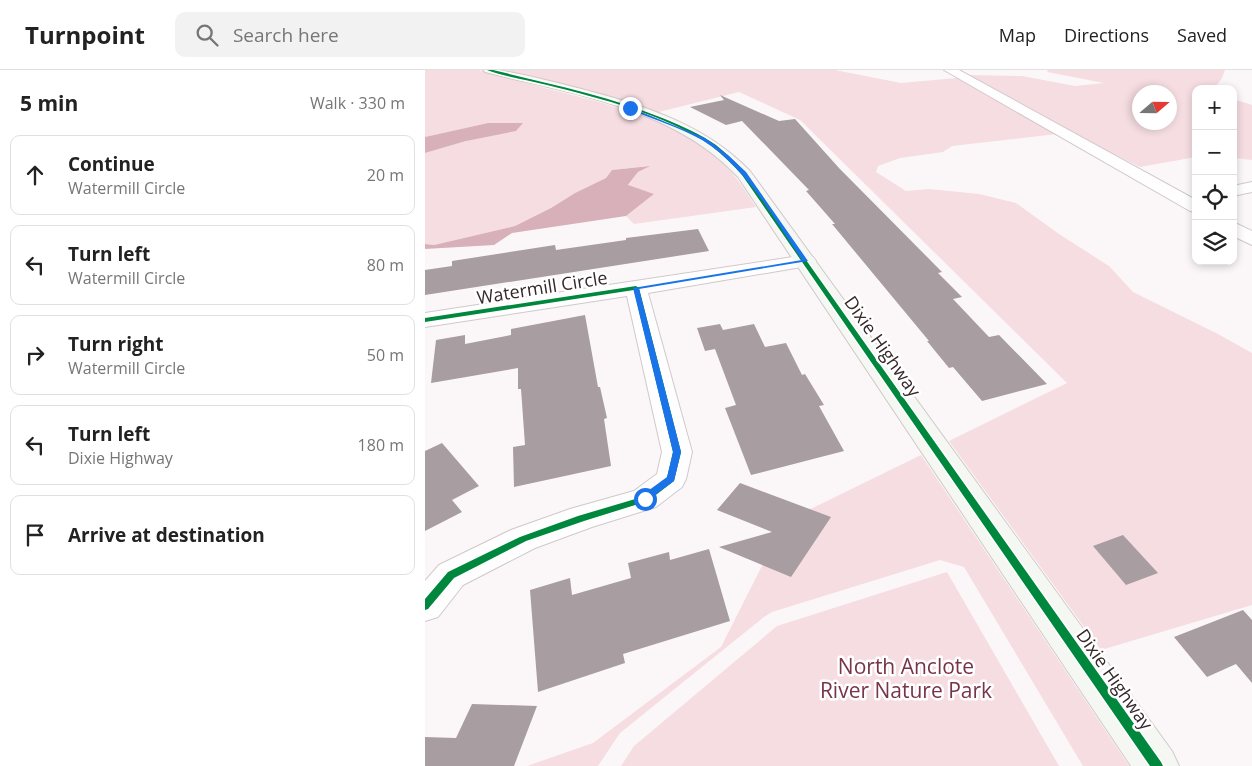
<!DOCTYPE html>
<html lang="en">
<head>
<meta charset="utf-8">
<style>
  body { margin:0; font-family:"Open Sans",sans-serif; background:#f2f2f2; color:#222 }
  .controls { position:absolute; right:15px; top:15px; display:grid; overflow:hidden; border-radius:10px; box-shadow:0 2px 8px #0003 }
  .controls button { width:45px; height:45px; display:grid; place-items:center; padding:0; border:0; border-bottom:1px solid #e0e0e0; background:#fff; color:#222; font:25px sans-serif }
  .compass { position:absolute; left:707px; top:15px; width:45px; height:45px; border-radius:50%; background:#fff; box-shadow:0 2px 8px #0003; rotate:70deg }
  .stop { position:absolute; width:15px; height:15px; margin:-11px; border:4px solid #1a73e8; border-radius:50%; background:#fff }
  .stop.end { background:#1a73e8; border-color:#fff; box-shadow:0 1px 5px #0008 }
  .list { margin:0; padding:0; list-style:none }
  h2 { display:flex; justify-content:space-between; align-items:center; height:65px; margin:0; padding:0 20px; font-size:21px }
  h2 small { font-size:16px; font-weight:400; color:#767676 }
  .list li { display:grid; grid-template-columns:32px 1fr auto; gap:15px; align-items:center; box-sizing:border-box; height:80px; margin:0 10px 10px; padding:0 10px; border:1px solid #e0e0e0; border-radius:10px }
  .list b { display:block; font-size:19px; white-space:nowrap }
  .list p { margin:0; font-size:16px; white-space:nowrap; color:#767676 }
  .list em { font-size:16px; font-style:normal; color:#767676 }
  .icon { flex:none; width:28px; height:28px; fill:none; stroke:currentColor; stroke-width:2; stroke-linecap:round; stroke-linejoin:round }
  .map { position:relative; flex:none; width:827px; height:696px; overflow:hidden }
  header { display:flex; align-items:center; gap:30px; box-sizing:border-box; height:70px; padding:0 25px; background:#fff; border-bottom:1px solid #e0e0e0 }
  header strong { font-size:24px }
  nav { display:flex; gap:28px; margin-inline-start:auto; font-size:18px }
  .search { width:350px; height:45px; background:#f2f2f2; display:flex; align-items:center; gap:12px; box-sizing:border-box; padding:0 18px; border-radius:10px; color:#767676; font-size:19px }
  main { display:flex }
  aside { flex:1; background:#fff }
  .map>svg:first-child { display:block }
</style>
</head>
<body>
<header>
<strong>Turnpoint</strong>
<div class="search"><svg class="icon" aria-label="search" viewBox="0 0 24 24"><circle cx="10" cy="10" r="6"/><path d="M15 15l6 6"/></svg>Search here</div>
<nav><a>Map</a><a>Directions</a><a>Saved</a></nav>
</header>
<main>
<aside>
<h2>5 min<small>Walk · 330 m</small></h2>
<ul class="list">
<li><svg class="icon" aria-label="ahead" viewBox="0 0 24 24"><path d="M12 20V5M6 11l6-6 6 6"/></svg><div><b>Continue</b><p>Watermill Circle</p></div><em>20 m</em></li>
<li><svg class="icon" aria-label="left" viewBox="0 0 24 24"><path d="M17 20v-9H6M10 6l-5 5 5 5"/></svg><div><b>Turn left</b><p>Watermill Circle</p></div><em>80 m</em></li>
<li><svg class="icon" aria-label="right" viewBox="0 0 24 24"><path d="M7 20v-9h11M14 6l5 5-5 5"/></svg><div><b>Turn right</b><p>Watermill Circle</p></div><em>50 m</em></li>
<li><svg class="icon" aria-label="left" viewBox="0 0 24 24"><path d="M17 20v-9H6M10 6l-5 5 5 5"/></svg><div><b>Turn left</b><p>Dixie Highway</p></div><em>180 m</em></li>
<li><svg class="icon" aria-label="arrive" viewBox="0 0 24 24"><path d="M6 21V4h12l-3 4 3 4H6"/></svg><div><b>Arrive at destination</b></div></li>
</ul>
</aside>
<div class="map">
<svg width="827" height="696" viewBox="0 0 827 696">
  <rect width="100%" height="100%" fill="#fbf7f8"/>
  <!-- green -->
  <g fill="#f5dde1" fill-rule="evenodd">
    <path d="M 0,0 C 17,0 37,0 53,0 C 74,4 95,11 116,17 C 172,31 250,49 294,89 C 309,103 320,120 331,137 L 209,154 L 201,146 L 229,124 L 203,116 L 213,102 L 223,96 L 187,100 L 181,108 L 150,123 L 126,138 L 90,156 L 9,175 L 0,174 L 0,83 L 41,71 L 63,53 L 0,67 Z"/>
    <path d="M 75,0 L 410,0 L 476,13 L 532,8 L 632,64 L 527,76 L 518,82 L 475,88 L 453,96 L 451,102 L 481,121 L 504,119 L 554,124 L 591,133 L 634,164 L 684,196 L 708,222 L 793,264 L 827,283 L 827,535 L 676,580 L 524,371 L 642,313 L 375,50 L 314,22 L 230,43 L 175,26 Z"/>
    <path d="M 623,0 L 800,0 L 797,8 L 789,19 L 771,19 L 771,87 L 715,97 L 647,63 L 543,5 L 597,6 L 650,16 L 679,13 L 622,2 ZM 714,22 L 744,22 L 744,52 L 714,52 Z"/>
    <path d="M 808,29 L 827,35 L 827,90 L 808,88 Z"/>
    <path d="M 496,385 L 704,696 L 658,696 L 539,497 L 515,490 L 347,542 L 339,547 L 195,663 L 173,696 L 102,696 L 168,673 L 296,577 L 359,452 Z"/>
    <path d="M 522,502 L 634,696 L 196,696 L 209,676 L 352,556 Z"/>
  </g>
  <!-- water -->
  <g fill="#d8b0ba">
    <path d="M 63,53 L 98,53 L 91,61 L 41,71 L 0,83 L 0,67 Z"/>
    <path d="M 225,96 L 213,102 L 203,115 L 229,124 L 201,146 L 87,163 L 69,175 L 0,179 L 0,174 L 9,175 L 90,156 L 126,138 L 150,123 L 181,108 L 187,100 Z"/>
  </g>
  <!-- building -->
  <g fill="#a89da0">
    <path d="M 295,25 L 354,51 L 370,49 L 414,98 L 517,202 L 513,203 L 537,227 L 528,229 L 564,267 L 574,265 L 622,314 L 557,331 L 528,297 L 524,298 L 502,271 L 504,271 L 407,154 L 410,154 L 381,121 L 384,120 L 317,51 L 301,55 L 265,37 L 299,30 Z"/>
    <path d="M 273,159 L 284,181 L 0,225 L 0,200 L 27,196 L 27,191 L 130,175 L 131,180 L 201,170 L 201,168 Z"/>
    <path d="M 160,245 L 173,317 L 175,317 L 182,348 L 179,349 L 186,396 L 89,417 L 88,377 L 100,375 L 96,319 L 93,319 L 93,298 L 6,313 L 11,270 L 40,265 L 40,274 L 86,265 L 86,259 Z"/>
    <path d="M 295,254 L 298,260 L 329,254 L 340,277 L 361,273 L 377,305 L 380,304 L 399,335 L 394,336 L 419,381 L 326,405 L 300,338 L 311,335 L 290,279 L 280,281 L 272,258 Z"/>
    <path d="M 17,373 L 54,416 L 27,430 L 37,442 L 0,461 L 0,381 Z"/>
    <path d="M 315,413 L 406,447 L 366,507 L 294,477 L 347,462 L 292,440 Z"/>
    <path d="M 698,465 L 733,503 L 701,515 L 668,476 Z"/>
    <path d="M 284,479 L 305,551 L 198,584 L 200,593 L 113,622 L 105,520 L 145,508 L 147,525 L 206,508 L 203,493 L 244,482 L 245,490 Z"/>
    <path d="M 818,540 L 827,550 L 827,613 L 811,594 L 782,607 L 749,567 Z"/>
    <path d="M 47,634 L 112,636 L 89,696 L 0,696 L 0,667 L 31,668 Z"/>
  </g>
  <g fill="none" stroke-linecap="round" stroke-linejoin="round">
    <defs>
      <g id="street">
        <path d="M 519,0 L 534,0 L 771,130 L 771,142 L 765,141 Z"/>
        <path d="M 827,112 L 827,122 L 808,126 L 808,116 Z"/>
        <path d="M 808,152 L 827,161 L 827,175 L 808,166 Z"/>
        <path d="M 381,185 L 388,187 L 391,191 L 388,195 L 223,223 L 267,382 L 261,409 L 257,417 L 231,437 L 167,457 L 110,478 L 38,515 L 13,547 L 0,551 L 0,511 L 14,495 L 86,460 L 145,439 L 209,421 L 232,404 L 237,382 L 202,226 L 0,257 L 0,243 Z"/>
      </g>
      <path id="secondary" d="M 58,0 C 85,0 111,8 137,14 C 204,31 275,49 325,101 L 747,681 L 754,696 L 706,696 L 313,107 C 250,38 146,24 60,2 Z"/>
    </defs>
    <!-- street casing -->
    <use href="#street" stroke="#d1c8ca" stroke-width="2"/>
    <!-- secondary casing -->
    <use href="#secondary" stroke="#d1c8ca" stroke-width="2"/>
    <!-- street -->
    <use href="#street" fill="#fefefe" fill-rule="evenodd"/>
    <!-- secondary -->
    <use href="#secondary" fill="#f5f7f3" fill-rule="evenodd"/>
    <defs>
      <g id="cycleway">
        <path d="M 62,0 L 68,0 C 125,14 185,26 240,49 C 257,56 275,64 291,75 C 300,82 308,90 316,98 L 736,692 L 738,696 L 725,696 L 317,105 C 308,95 298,85 287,76 C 242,45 174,28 122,15 C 102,10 81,7 62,0 Z"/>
        <path d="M 211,216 L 214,218 L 256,382 L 249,411 L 223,431 L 159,451 L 101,471 L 29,508 L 3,539 L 0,540 L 0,529 L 23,502 L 95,467 L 153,446 L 217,427 L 242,408 L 248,382 L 209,220 L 0,252 L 0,248 Z"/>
      </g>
    </defs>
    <!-- cycleway casing -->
    <use href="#cycleway" stroke="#fff" stroke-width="3"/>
    <!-- cycleway -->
    <use href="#cycleway" fill="#00873e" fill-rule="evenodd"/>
  </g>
  <!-- route -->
  <path fill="#1a73e8" d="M 204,37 L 280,68 L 303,85 L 321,102 L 383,191 L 214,219 L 256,382 L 249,411 L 220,432 L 215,429 L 216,426 L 242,407 L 248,382 L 208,218 L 377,190 C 348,148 322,98 277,70 C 256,58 227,49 204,39 Z"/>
  <g text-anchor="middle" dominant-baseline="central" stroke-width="5" stroke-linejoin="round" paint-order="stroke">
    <!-- street labels -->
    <g font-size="18" fill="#35272a" stroke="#fff">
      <text transform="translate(117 217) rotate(-9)">Watermill Circle</text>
      <text transform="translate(458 276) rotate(55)">Dixie Highway</text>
      <text transform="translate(690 609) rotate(55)">Dixie Highway</text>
    </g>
    <!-- near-park labels -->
    <g font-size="21" fill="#793449" stroke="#fff">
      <text x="481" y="596">North Anclote<tspan x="481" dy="24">River Nature Park</tspan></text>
    </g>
  </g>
</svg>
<div class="controls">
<button>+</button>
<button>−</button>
<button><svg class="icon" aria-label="locate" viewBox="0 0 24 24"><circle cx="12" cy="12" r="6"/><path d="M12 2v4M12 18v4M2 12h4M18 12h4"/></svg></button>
<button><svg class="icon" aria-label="layers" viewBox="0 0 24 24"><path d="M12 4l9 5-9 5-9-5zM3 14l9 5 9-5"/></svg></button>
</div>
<svg class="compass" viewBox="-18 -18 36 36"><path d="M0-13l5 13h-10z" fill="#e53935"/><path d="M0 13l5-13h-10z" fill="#767676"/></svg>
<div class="stop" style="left:220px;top:429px"></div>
<div class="stop end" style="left:205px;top:38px"></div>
</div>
</main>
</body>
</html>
